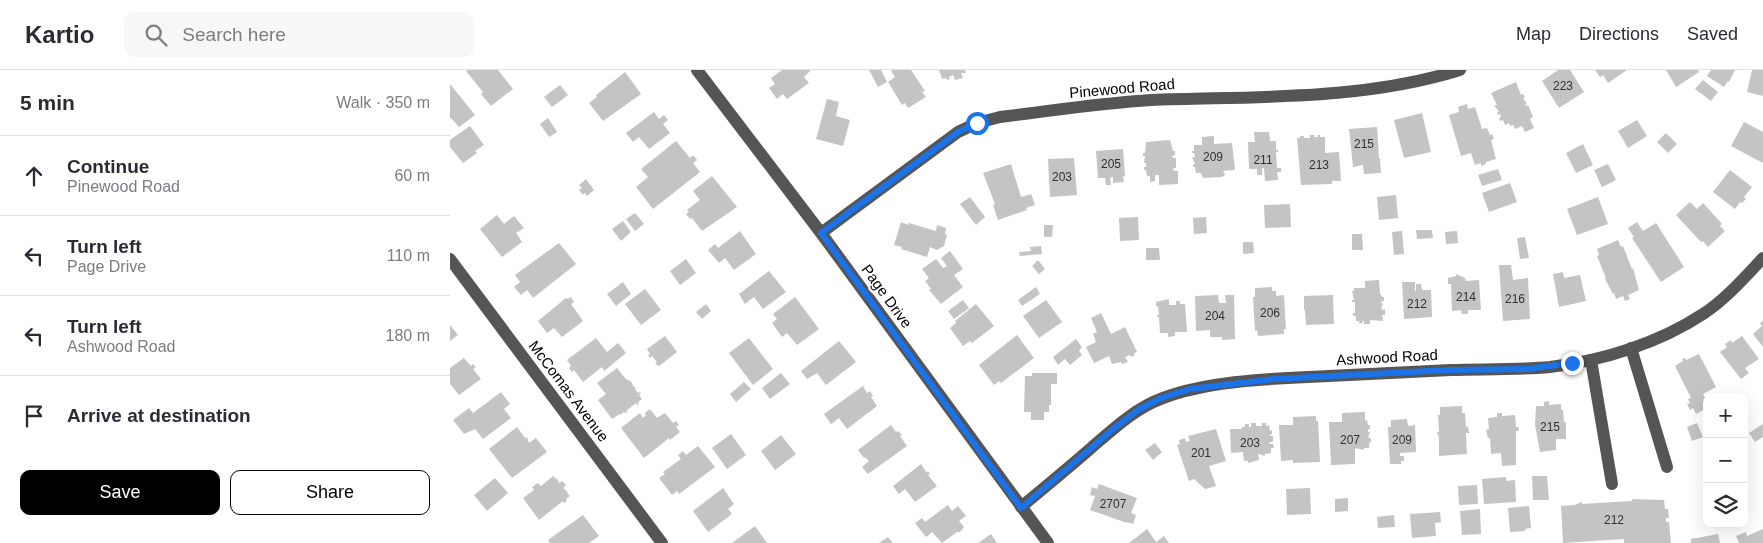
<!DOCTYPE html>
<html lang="en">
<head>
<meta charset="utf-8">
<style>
  body { margin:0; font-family:Arial,sans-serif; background:#f7f7f7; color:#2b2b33 }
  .controls { position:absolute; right:15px; bottom:15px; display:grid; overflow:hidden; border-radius:10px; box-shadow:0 5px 20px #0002 }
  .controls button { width:45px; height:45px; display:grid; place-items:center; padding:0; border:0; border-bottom:1px solid #e1e1e2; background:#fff; color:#2b2b33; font:25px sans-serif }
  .stop { position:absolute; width:15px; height:15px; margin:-11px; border:4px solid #1a73e8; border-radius:50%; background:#fff }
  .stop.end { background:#1a73e8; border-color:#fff; box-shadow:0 1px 5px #0008 }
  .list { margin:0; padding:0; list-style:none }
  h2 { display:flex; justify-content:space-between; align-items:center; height:65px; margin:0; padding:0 20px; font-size:21px }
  h2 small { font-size:16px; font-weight:400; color:#7c7c81 }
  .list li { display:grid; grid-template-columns:32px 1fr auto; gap:15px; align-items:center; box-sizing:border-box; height:80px; padding:0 20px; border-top:1px solid #e1e1e2 }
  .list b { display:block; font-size:19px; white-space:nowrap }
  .list p { margin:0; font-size:16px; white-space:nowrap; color:#7c7c81 }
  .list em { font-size:16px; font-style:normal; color:#7c7c81 }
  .actions { display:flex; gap:10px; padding:15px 20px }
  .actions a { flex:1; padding:11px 0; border:1px solid #000; border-radius:10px; text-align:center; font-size:18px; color:#000 }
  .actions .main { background:#000; color:#fff }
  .icon { flex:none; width:28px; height:28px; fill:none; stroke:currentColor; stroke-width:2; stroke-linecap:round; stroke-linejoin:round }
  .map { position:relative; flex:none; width:1313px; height:473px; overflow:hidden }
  header { display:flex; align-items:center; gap:30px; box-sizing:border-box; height:70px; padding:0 25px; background:#fff; border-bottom:1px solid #e1e1e2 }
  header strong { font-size:24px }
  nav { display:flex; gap:28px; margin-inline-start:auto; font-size:18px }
  .search { width:350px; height:45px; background:#f7f7f7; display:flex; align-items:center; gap:12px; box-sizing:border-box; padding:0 18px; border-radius:10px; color:#7c7c81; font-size:19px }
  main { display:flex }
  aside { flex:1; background:#fff }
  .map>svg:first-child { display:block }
</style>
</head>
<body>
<header>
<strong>Kartio</strong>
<div class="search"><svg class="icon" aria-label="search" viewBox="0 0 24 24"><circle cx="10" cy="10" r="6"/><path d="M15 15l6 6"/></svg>Search here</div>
<nav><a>Map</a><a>Directions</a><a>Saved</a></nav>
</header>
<main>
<aside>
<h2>5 min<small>Walk · 350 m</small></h2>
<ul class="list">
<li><svg class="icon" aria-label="ahead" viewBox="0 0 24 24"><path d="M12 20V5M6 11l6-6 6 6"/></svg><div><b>Continue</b><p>Pinewood Road</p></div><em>60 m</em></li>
<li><svg class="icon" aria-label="left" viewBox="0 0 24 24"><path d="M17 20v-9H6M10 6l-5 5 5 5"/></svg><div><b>Turn left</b><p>Page Drive</p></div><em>110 m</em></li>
<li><svg class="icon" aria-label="left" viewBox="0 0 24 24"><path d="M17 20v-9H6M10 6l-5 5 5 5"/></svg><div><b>Turn left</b><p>Ashwood Road</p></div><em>180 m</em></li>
<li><svg class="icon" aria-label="arrive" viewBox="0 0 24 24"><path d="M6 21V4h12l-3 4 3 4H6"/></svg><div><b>Arrive at destination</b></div></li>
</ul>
<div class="actions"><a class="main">Save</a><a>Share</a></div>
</aside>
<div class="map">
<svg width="1313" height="473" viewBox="0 0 1313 473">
  <rect width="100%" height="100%" fill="#fff"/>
  <!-- building -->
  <g fill="#c4c4c4">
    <path d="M 18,0 L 48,0 L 63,19 L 41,36 L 31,24 L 33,22 L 16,1 Z"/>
    <path d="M 332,0 L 361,0 L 354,7 L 359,13 L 337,29 L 333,24 L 327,29 L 319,18 L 325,14 L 321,8 Z"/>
    <path d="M 419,0 L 431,0 L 437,12 L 428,17 Z"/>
    <path d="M 443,0 L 461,0 L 475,21 L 472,22 L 476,27 L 458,38 L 455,33 L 452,35 L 438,12 L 445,7 L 441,1 Z"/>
    <path d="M 489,0 L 515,0 L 516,3 L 511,3 L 513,8 L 505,10 L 503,5 L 499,7 L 500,9 L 497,10 L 496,8 L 492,9 Z"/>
    <path d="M 1108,0 L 1120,0 L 1134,22 L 1109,38 L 1092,11 Z"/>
    <path d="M 1145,0 L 1177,0 L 1158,13 L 1153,5 L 1150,7 Z"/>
    <path d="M 1216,0 L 1248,0 L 1249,2 L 1226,17 Z"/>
    <path d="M 1261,0 L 1285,0 L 1279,12 L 1278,11 L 1274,17 L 1257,6 Z"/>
    <path d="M 1302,0 L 1313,0 L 1313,26 L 1297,22 Z"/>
    <path d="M 175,2 L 191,24 L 153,51 L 139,33 L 147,27 L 146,25 Z"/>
    <path d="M 1253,10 L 1268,22 L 1261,31 L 1245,19 Z"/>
    <path d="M 1066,12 L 1071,25 L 1073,24 L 1075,27 L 1073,28 L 1077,34 L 1075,35 L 1076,36 L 1078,35 L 1083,47 L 1080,49 L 1084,58 L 1075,62 L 1072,56 L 1065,59 L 1063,55 L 1060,56 L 1059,53 L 1055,55 L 1053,50 L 1050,51 L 1049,48 L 1051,47 L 1050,44 L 1048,45 L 1047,43 L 1049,41 L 1044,36 L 1047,35 L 1041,23 Z"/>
    <path d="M 0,14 L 25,45 L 9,57 L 1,48 L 0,49 Z"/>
    <path d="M 110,15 L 118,25 L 102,37 L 94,27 Z"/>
    <path d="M 377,29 L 389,32 L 386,46 L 400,50 L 393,76 L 366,69 Z"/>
    <path d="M 1017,34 L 1018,39 L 1025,37 L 1032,59 L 1037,58 L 1040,65 L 1042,64 L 1044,69 L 1041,70 L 1046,89 L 1036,92 L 1036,94 L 1031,96 L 1031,93 L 1025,95 L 1021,83 L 1011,86 L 999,45 L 1009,42 L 1008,37 Z"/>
    <path d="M 204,42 L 209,49 L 214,45 L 218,50 L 213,54 L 220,63 L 199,79 L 189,67 L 183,72 L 176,63 Z"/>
    <path d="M 972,43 L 981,82 L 954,88 L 944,50 Z"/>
    <path d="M 98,48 L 107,62 L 99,67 L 90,54 Z"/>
    <path d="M 1187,50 L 1197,66 L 1178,78 L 1168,61 Z"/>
    <path d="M 1294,52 L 1313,62 L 1313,93 L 1281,76 Z"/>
    <path d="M 20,56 L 34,75 L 25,81 L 27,83 L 13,93 L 0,77 L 0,70 Z"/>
    <path d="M 927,57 L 929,88 L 931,90 L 930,90 L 931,103 L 914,104 L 913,95 L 903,97 L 899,59 Z"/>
    <path d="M 804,62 L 819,62 L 820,71 L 826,71 L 826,80 L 828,80 L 828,82 L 826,82 L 827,98 L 831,98 L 831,102 L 827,102 L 828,110 L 815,111 L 814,98 L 812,98 L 812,105 L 807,105 L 807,99 L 799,99 L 798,72 L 805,72 Z"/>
    <path d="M 1216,63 L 1227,74 L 1218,83 L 1207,72 Z"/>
    <path d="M 860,65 L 864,65 L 864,67 L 868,67 L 867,65 L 870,65 L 870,67 L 875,67 L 875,83 L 889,82 L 891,111 L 882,111 L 882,114 L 851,115 L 847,68 L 850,68 L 850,66 L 854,66 L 854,68 L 860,68 Z"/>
    <path d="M 764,66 L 764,74 L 782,73 L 785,100 L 772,101 L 774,102 L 775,105 L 772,107 L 753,108 L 751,103 L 746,103 L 745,97 L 743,97 L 743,94 L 745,94 L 742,87 L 745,87 L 744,83 L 742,83 L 742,81 L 744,81 L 744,75 L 752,75 L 752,67 Z"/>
    <path d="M 720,70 L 723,81 L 725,81 L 725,85 L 722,86 L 723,88 L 726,88 L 726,98 L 723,98 L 724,101 L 728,101 L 728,114 L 709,115 L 709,105 L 705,105 L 705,111 L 700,112 L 700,106 L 697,106 L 696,100 L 694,100 L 694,97 L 696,97 L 696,93 L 694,93 L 695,86 L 693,86 L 693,83 L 695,83 L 696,72 Z"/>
    <path d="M 226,71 L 240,88 L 243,85 L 247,90 L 243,93 L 250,102 L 203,139 L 186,117 L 198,107 L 191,99 Z"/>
    <path d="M 1133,74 L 1143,95 L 1126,103 L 1116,83 Z"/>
    <path d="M 673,79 L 675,106 L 673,107 L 674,112 L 663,113 L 663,107 L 660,108 L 661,115 L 656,115 L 655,108 L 648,108 L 646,81 Z"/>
    <path d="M 624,88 L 627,125 L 600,127 L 598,89 Z"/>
    <path d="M 561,94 L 571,127 L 581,124 L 585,135 L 576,138 L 577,140 L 548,150 L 543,135 L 545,134 L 533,103 Z"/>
    <path d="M 1158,94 L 1166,110 L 1152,117 L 1144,100 Z"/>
    <path d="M 1048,99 L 1052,110 L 1032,116 L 1028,105 Z"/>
    <path d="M 1280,100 L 1302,117 L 1294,127 L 1296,129 L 1292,133 L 1290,132 L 1285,139 L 1263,122 Z"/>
    <path d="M 262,106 L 287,137 L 252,161 L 242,148 L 240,149 L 236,144 L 239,142 L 237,140 L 250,130 L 243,121 Z"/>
    <path d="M 136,109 L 144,120 L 137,126 L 135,123 L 133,125 L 129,120 L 132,118 L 129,115 Z"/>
    <path d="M 1060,113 L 1067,132 L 1039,142 L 1032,123 Z"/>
    <path d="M 946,125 L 948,148 L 929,150 L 927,127 Z"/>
    <path d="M 520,127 L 535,147 L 526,155 L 510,134 Z"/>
    <path d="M 1148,127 L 1158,154 L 1127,165 L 1117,139 Z"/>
    <path d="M 1240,132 L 1247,139 L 1253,133 L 1272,154 L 1270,156 L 1275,161 L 1258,177 L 1253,171 L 1251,172 L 1226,145 Z"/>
    <path d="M 840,134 L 841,157 L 815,158 L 814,135 Z"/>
    <path d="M 185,143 L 194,154 L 185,161 L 176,149 Z"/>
    <path d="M 47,145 L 54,154 L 64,146 L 74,158 L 66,163 L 72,172 L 52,187 L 30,159 Z"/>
    <path d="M 688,147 L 689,170 L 670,171 L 669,148 Z"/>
    <path d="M 756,147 L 757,163 L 744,164 L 743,148 Z"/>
    <path d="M 173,151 L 181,162 L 171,171 L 162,159 Z"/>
    <path d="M 451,152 L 458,155 L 459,153 L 486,161 L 487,155 L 496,158 L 495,164 L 497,165 L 494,176 L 487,180 L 480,177 L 477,187 L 451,179 L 452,177 L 444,175 Z"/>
    <path d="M 1187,152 L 1193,161 L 1206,153 L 1234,197 L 1211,212 L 1182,168 L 1184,167 L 1178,158 Z"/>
    <path d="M 594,155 L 603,155 L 602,167 L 594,167 Z"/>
    <path d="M 966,160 L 982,160 L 983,168 L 967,169 Z"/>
    <path d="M 290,161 L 306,184 L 284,200 L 275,188 L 269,193 L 258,180 L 265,174 L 268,178 Z"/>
    <path d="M 952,161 L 954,184 L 944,185 L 942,162 Z"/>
    <path d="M 1007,161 L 1008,173 L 996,174 L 995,162 Z"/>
    <path d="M 902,164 L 912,164 L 913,180 L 902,180 Z"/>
    <path d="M 1075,167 L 1079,188 L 1070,189 L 1067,168 Z"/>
    <path d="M 1168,170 L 1171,177 L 1173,176 L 1182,199 L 1183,198 L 1189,220 L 1178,225 L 1180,229 L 1175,231 L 1173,226 L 1166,229 L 1164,223 L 1163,224 L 1155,209 L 1156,208 L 1147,186 L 1149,185 L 1147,179 Z"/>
    <path d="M 793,172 L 803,172 L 804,183 L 793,184 Z"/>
    <path d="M 109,173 L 126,194 L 83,228 L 77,220 L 71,225 L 64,217 L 70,212 L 65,205 Z"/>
    <path d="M 591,176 L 592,184 L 570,186 L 569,182 L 581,181 L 580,177 Z"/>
    <path d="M 696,178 L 709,178 L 710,190 L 696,190 Z"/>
    <path d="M 500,181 L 513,199 L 504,205 L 513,217 L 491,234 L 479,220 L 481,219 L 475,211 L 479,208 L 472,199 L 486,189 L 493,198 L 497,196 L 491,188 Z"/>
    <path d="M 236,189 L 246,203 L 230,215 L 220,201 Z"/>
    <path d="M 588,190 L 595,199 L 589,204 L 582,196 Z"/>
    <path d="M 1049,195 L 1061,195 L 1063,210 L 1078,208 L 1080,249 L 1053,251 Z"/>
    <path d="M 319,201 L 336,222 L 313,239 L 304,227 L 295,234 L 289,224 Z"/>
    <path d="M 1113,202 L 1114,208 L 1130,205 L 1136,231 L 1109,237 L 1103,204 Z"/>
    <path d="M 1006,204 L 1015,208 L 1016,211 L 1029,210 L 1031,240 L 1018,240 L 1018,244 L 1012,244 L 1011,240 L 1002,241 L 1001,214 L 998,214 L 998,208 L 1006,206 Z"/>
    <path d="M 929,210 L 930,223 L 932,227 L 934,227 L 934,231 L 931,231 L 933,236 L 931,236 L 932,240 L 935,239 L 935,245 L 932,245 L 933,251 L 920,250 L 920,254 L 914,254 L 914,251 L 912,251 L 913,253 L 909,253 L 909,251 L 906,251 L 906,246 L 903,246 L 903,243 L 905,243 L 905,232 L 902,232 L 902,230 L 904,230 L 902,221 L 904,221 L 904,218 L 915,218 L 915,211 Z"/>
    <path d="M 173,212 L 181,224 L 166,236 L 157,224 Z"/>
    <path d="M 952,212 L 965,212 L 965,221 L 966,221 L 966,214 L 971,214 L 972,220 L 981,220 L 982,247 L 954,249 Z"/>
    <path d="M 586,217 L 590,224 L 572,236 L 568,230 Z"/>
    <path d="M 822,217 L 822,221 L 826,221 L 826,226 L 834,225 L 836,259 L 834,259 L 834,264 L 808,266 L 807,260 L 805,261 L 803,227 L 805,227 L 805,218 Z"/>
    <path d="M 195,219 L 211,240 L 191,255 L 175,234 Z"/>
    <path d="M 768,225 L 769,233 L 776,233 L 775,225 L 784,225 L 785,269 L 772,270 L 772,267 L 760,267 L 760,260 L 746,261 L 745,226 Z"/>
    <path d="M 883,225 L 884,254 L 856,255 L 855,240 L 854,240 L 854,226 Z"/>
    <path d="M 121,227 L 124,232 L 121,234 L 133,251 L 112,267 L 104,258 L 97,263 L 88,251 L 116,228 L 118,229 Z"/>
    <path d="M 345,227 L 369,259 L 347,275 L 337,263 L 332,267 L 322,253 L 327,249 L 323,244 Z"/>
    <path d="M 719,229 L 719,235 L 726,235 L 726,231 L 730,231 L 730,234 L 735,234 L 737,262 L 725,262 L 725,266 L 718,267 L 718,263 L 710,263 L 709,247 L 707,247 L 707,245 L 709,245 L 708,236 L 706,236 L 706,232 Z"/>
    <path d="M 513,230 L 519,238 L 504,249 L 498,241 Z"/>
    <path d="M 596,230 L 612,252 L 589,268 L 573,246 Z"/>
    <path d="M 256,234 L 261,241 L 252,249 L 246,242 Z"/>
    <path d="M 526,234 L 544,256 L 522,273 L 520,271 L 513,276 L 500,258 L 506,253 L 505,251 Z"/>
    <path d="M 651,243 L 661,264 L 675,257 L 687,282 L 684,283 L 685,285 L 681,287 L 680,285 L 675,287 L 678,292 L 672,294 L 671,292 L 662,294 L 659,286 L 644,293 L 636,277 L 646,272 L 643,264 L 647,262 L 641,248 Z"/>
    <path d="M 1313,251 L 1313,277 L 1303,264 L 1312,256 L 1310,253 Z"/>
    <path d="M 0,255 L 8,265 L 0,271 Z"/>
    <path d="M 567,265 L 584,288 L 551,313 L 549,311 L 544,315 L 529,295 Z"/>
    <path d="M 215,266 L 227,282 L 209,296 L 207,295 L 205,293 L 207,292 L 202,286 L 200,288 L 198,285 L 200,284 L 197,279 Z"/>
    <path d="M 1292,266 L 1309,289 L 1295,298 L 1299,303 L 1291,309 L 1270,282 L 1277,277 L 1275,274 L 1281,270 L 1282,273 Z"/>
    <path d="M 146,268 L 157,282 L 168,273 L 176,283 L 154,301 L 152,297 L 133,312 L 124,300 L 122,302 L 119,298 L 121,296 L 117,290 Z"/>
    <path d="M 299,268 L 323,299 L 303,315 L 279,283 Z"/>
    <path d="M 626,269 L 632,277 L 629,281 L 632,285 L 620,295 L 615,289 L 608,295 L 603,287 Z"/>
    <path d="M 389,271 L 406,292 L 376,315 L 367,303 L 357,309 L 351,301 Z"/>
    <path d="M 1249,284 L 1266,317 L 1253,324 L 1257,332 L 1257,338 L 1246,344 L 1243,338 L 1240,340 L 1237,334 L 1240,333 L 1238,329 L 1241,328 L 1225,296 L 1233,291 L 1232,289 L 1235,288 L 1236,290 Z"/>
    <path d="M 14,288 L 21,296 L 23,294 L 26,297 L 23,299 L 31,309 L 9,325 L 0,314 L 0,298 Z"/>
    <path d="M 167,298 L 175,308 L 179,311 L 180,310 L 184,317 L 186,318 L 185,319 L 188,323 L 190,322 L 191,323 L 189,325 L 192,329 L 188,332 L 189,334 L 187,335 L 186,333 L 176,341 L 178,342 L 176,343 L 174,342 L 170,345 L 170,344 L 162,349 L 148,330 L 156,324 L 147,313 Z"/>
    <path d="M 331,303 L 340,314 L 320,329 L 312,318 Z"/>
    <path d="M 582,303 L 607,303 L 607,314 L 601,314 L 601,335 L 599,335 L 599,342 L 594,342 L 594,350 L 581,350 L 581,342 L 574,342 L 575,306 L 582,306 Z"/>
    <path d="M 294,312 L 301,319 L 286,332 L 280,324 Z"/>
    <path d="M 413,316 L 417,323 L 420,321 L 423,326 L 421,327 L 427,336 L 397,359 L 389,348 L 381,354 L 374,344 Z"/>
    <path d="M 51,322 L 60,334 L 54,339 L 61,348 L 33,369 L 25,359 L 14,364 L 3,350 L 19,338 L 23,343 Z"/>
    <path d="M 1099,331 L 1099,335 L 1111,334 L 1111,340 L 1113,340 L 1114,352 L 1116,352 L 1116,369 L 1106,369 L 1106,380 L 1090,382 L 1085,355 L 1086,336 L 1094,336 L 1094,332 Z"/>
    <path d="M 1012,336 L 1012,343 L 1015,343 L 1016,357 L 1018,356 L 1019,363 L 1016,363 L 1017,384 L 989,386 L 989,366 L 988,366 L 987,362 L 989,362 L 988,345 L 990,345 L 990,337 Z"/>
    <path d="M 200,339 L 207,348 L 215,343 L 223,353 L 226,351 L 229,355 L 226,357 L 230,362 L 220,370 L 219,368 L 194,388 L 171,358 L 190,343 L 193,348 L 196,345 L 195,343 Z"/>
    <path d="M 915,342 L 915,351 L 917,350 L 918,355 L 920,355 L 920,359 L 918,359 L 918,362 L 920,362 L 918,368 L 921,368 L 921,372 L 919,373 L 919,378 L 914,378 L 914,380 L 905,378 L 905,394 L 881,395 L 879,352 L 892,352 L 892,343 Z"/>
    <path d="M 1047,343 L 1052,343 L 1052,346 L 1065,345 L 1066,357 L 1068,357 L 1069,361 L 1066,361 L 1066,395 L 1052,396 L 1051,383 L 1041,384 L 1040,368 L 1038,368 L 1036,360 L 1039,359 L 1038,348 L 1047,347 Z"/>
    <path d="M 866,346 L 866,351 L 868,351 L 870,392 L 843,393 L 843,390 L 831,391 L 829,355 L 843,355 L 843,347 Z"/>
    <path d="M 957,349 L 958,356 L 965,355 L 966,382 L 950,383 L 950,386 L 954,386 L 954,391 L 951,391 L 951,394 L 940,394 L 938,357 L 941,357 L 941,350 Z"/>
    <path d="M 801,353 L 806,353 L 806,356 L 812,356 L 812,353 L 816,353 L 816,356 L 819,355 L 820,361 L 822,360 L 822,364 L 820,365 L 820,366 L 823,366 L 823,372 L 819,372 L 820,374 L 823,374 L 824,378 L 821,378 L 821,383 L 815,384 L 815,386 L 808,384 L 809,390 L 798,393 L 798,391 L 794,391 L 793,382 L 781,383 L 780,359 L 792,359 L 792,357 L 795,357 L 795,354 L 799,354 L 799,357 L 801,357 Z"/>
    <path d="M 1247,353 L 1253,367 L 1242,371 L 1237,357 Z"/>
    <path d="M 1313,354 L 1313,367 L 1305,372 L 1299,363 Z"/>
    <path d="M 441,355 L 446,362 L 448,361 L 452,365 L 450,366 L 457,376 L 418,404 L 412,397 L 419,391 L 415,387 L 414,388 L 408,380 Z"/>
    <path d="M 67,357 L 75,368 L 77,367 L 79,373 L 86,368 L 97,382 L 62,408 L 39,379 Z"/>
    <path d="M 766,359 L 776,391 L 759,396 L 766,416 L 755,419 L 744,409 L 739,411 L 727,375 L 730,374 L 729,370 L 735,368 L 736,372 L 740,371 L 738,366 Z"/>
    <path d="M 281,364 L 296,385 L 277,399 L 262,378 Z"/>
    <path d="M 331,365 L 346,384 L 325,400 L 311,381 Z"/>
    <path d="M 705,373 L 712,382 L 703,390 L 695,380 Z"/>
    <path d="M 248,376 L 265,397 L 229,424 L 227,421 L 222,425 L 209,408 L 215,404 L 213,402 L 231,389 L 228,385 L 233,381 L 236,385 Z"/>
    <path d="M 471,394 L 477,403 L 478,401 L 480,404 L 478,405 L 487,416 L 465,432 L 455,419 L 449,424 L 443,416 Z"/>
    <path d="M 103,406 L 106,409 L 107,408 L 109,413 L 112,411 L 116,415 L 113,418 L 118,422 L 117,423 L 120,426 L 116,429 L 117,431 L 114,433 L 113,431 L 89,450 L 73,428 L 84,420 L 82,417 L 88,413 L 91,416 Z"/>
    <path d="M 1082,406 L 1097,406 L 1099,430 L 1083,430 Z"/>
    <path d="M 1056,407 L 1056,411 L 1065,410 L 1066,432 L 1034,434 L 1032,409 Z"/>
    <path d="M 45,408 L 58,423 L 37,441 L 24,425 Z"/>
    <path d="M 649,414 L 687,428 L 681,443 L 686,445 L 683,454 L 677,452 L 677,453 L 640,440 L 645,426 L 640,425 L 642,417 L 647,419 Z"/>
    <path d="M 1027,415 L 1028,434 L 1009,435 L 1008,416 Z"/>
    <path d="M 273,418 L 284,434 L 278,439 L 282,444 L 258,462 L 243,441 Z"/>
    <path d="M 860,418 L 861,444 L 837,445 L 836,419 Z"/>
    <path d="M 898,428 L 898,441 L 885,442 L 885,429 Z"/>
    <path d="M 1182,429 L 1214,430 L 1215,439 L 1218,439 L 1219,448 L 1216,448 L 1216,452 L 1219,452 L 1221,473 L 1174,473 L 1174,469 L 1113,473 L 1111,436 L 1125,435 L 1132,432 L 1132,434 L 1182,431 Z"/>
    <path d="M 498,435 L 502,441 L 508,436 L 516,446 L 509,451 L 514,457 L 510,462 L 507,462 L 492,473 L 482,462 L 476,467 L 465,453 L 472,448 L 475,452 Z"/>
    <path d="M 1079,436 L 1081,458 L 1075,459 L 1075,461 L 1060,462 L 1058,438 Z"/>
    <path d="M 1030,439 L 1031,464 L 1012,465 L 1010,441 Z"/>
    <path d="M 990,442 L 991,452 L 985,453 L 986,466 L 962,468 L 960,444 Z"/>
    <path d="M 133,445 L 149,466 L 139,473 L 100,473 L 98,470 Z"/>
    <path d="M 944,445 L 945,457 L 928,458 L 927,447 Z"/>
    <path d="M 305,456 L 317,473 L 282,473 Z"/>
    <path d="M 697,459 L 706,472 L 714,466 L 719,473 L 679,473 Z"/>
    <path d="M 1313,459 L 1313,473 L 1289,473 L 1286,466 L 1296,462 L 1297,466 Z"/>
    <path d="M 541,464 L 547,473 L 528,473 Z"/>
    <path d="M 1268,464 L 1270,473 L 1241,473 L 1241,469 Z"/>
    <path d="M 438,467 L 443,473 L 429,473 Z"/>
  </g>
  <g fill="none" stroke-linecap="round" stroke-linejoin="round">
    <!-- minor -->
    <g stroke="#555" stroke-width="12">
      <path d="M 247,0 L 371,163 L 598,473"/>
      <path d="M 371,163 L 508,62 L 527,53 L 550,47 C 600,41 650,33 701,30 C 804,26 910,31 1010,0"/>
      <path d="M 0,189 L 212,473"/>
      <path d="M 1181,278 L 1217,397"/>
      <path d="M 1141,290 L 1162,414"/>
      <path d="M 571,437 C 594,418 617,399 640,379 C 662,360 685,338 713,328 C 755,312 813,309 858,307 C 906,305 954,302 1001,300 C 1034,299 1067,300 1100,297 C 1152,291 1209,273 1253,244 C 1276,229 1295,207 1313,188"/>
    </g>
  </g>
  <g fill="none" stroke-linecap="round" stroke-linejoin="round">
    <!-- route -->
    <path stroke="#1a73e8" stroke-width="6" d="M 527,53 L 508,62 L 492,74 L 371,163 L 571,438 L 662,360 L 688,340 L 711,328 L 740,319 L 824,309 L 999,300 L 1077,299 L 1122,293"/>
  </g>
  <g text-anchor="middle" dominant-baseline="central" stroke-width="5" stroke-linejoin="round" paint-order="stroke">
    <!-- number labels -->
    <g font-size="12" fill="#313131">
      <text x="1113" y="16">223</text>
      <text x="914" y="74">215</text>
      <text x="763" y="87">209</text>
      <text x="813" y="90">211</text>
      <text x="661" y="94">205</text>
      <text x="869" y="95">213</text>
      <text x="612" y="107">203</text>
      <text x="1016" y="227">214</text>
      <text x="1065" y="229">216</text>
      <text x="967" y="234">212</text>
      <text x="820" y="243">206</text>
      <text x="765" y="246">204</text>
      <text x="1100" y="357">215</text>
      <text x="900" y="370">207</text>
      <text x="952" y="370">209</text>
      <text x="800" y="373">203</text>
      <text x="751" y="383">201</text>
      <text x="663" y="434">2707</text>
      <text x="1164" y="450">212</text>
    </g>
    <!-- street labels -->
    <g font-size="15" fill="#000" stroke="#fff">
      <text transform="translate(672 18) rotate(-5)">Pinewood Road</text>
      <text transform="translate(437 226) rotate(54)">Page Drive</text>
      <text transform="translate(937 287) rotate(-3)">Ashwood Road</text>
      <text transform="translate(119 321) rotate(53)">McComas Avenue</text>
    </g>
  </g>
</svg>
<div class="controls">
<button>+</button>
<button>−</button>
<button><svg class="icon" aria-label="layers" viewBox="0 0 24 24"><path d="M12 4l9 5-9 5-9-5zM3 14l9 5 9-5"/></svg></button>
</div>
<div class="stop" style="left:527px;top:53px"></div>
<div class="stop end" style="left:1122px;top:293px"></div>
</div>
</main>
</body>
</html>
